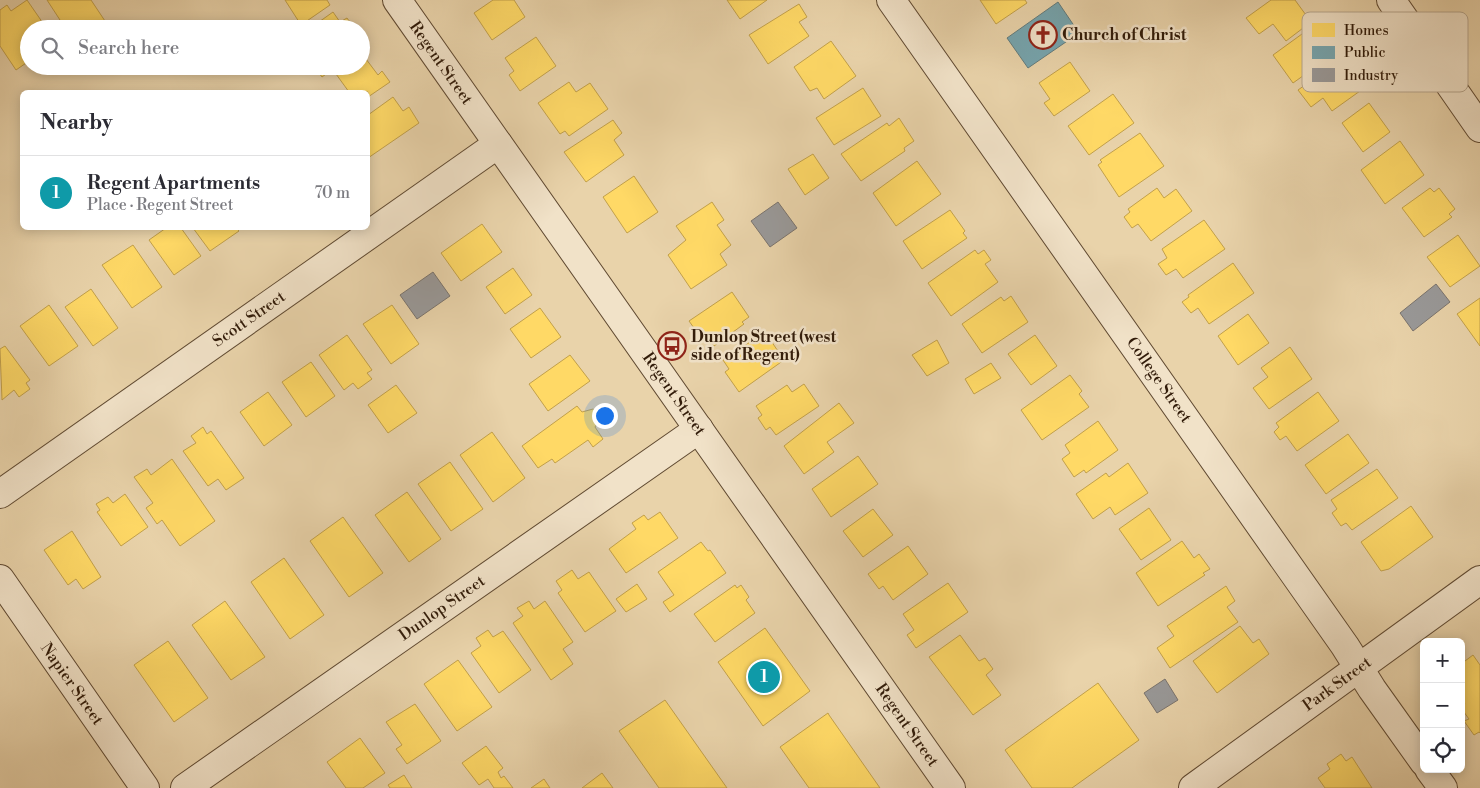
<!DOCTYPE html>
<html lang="en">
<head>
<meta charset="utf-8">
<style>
  body { margin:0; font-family:"Libre Bodoni",serif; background:#f7f7f7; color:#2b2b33 }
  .controls { position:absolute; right:15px; bottom:15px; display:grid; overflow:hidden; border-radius:8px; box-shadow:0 2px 12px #0003 }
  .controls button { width:45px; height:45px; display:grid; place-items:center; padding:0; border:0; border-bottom:1px solid #e1e1e2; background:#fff; color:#2b2b33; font:25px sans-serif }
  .you { position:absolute; left:604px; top:415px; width:18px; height:18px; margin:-12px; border:4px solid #fff; border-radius:50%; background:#1a73e8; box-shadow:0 0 0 8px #1a73e833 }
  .badge { display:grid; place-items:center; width:32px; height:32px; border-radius:50%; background:#8f2418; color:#fff; font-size:16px; font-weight:700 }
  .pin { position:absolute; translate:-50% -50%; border:2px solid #fff; box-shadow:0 1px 5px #0006 }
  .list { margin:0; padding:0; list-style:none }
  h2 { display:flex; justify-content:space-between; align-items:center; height:65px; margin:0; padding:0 20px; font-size:21px }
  h2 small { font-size:16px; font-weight:400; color:#7c7c81 }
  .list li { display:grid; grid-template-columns:32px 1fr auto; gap:15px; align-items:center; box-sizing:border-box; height:75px; padding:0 20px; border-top:1px solid #e1e1e2 }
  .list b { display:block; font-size:19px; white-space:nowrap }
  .list p { margin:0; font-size:16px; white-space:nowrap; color:#7c7c81 }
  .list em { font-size:16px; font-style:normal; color:#7c7c81 }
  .icon { flex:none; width:28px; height:28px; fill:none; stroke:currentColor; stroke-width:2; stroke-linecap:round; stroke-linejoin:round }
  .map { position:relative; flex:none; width:1480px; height:788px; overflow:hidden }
  .search { position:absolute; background:#fff; box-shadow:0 2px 12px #0003; left:20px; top:20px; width:350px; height:55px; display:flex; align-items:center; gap:12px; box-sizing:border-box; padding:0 18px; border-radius:28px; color:#7c7c81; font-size:19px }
  .panel { position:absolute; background:#fff; box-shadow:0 2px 12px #0003; left:20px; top:90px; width:350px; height:140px; border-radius:8px }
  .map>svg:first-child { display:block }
</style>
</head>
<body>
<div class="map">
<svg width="1480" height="788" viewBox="0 0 1480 788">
  <rect width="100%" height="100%" fill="#e9d3aa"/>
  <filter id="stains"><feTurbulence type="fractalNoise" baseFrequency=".004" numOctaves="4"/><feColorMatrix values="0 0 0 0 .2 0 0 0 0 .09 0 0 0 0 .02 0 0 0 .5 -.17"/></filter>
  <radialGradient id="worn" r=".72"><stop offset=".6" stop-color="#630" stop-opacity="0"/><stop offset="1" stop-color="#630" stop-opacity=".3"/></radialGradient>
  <!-- homes -->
  <g fill="#ffd966" stroke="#c2a04a">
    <path d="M 27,0 L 47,29 L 29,29 L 29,61 L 16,70 L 0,46 L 0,10 L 7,5 L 11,11 Z"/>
    <path d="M 47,0 L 91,0 L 107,24 L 100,29 L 57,29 L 53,24 L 60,20 Z"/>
    <path d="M 285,0 L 327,0 L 330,5 L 301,25 Z"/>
    <path d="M 493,0 L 514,0 L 525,17 L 492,40 L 474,13 Z"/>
    <path d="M 727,0 L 767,0 L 740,19 Z"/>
    <path d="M 980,0 L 1025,0 L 1027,3 L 996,24 Z"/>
    <path d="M 1271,0 L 1295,0 L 1311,22 L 1286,41 L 1273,24 L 1259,34 L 1246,18 Z"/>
    <path d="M 799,4 L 807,17 L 799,22 L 809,36 L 768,64 L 749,35 Z"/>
    <path d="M 333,12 L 340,22 L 347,18 L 355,29 L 309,29 Z"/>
    <path d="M 1313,26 L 1335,53 L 1293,83 L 1273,55 Z"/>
    <path d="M 536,37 L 556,66 L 520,91 L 509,75 L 514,71 L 505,58 Z"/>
    <path d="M 831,41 L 856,76 L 824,99 L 817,88 L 810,91 L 794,67 Z"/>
    <path d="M 363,55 L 378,75 L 382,71 L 390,82 L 368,97 L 368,92 L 349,92 L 336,74 L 347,66 L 361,66 Z"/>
    <path d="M 1339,61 L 1360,91 L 1332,111 L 1323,98 L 1311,107 L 1298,90 Z"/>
    <path d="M 1070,62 L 1090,91 L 1054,116 L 1044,103 L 1050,99 L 1039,83 Z"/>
    <path d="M 314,66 L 337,66 L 322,77 Z"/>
    <path d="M 569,82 L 576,92 L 590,83 L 608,109 L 569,136 L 565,131 L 560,134 L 538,103 Z"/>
    <path d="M 863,88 L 881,116 L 834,145 L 816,118 Z"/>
    <path d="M 1113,94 L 1134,123 L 1089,155 L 1068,126 Z"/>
    <path d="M 393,97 L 403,111 L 409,107 L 419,123 L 368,158 L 368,115 Z"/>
    <path d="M 1369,103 L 1390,132 L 1363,152 L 1342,123 Z"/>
    <path d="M 899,118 L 914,141 L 904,148 L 905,151 L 861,181 L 841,154 L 887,123 L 889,126 Z"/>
    <path d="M 613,120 L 622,133 L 614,140 L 624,155 L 586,182 L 564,152 Z"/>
    <path d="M 1140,133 L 1164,166 L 1119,197 L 1098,165 L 1102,162 L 1100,160 Z"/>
    <path d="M 1400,141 L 1424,175 L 1385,204 L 1361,170 Z"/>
    <path d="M 813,154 L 829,178 L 805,195 L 788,169 Z"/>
    <path d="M 917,161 L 941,194 L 896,226 L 873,193 Z"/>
    <path d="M 634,176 L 658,212 L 627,233 L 603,197 Z"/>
    <path d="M 1157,188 L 1164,198 L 1176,189 L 1192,211 L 1151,241 L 1138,224 L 1132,228 L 1124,217 L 1130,212 L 1128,209 Z"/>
    <path d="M 1430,188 L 1434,192 L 1439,188 L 1455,209 L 1449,214 L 1452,217 L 1424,237 L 1402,208 Z"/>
    <path d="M 712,202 L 724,220 L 717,225 L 731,245 L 720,254 L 727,265 L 691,289 L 668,255 L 686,240 L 676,226 Z"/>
    <path d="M 950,210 L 965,231 L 963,233 L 967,238 L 922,269 L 903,241 Z"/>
    <path d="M 1204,220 L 1225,249 L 1183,278 L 1176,269 L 1166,275 L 1158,264 L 1167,258 L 1162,249 Z"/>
    <path d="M 482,224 L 502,252 L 461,281 L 441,253 Z"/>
    <path d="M 166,228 L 181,228 L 201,256 L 174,275 L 149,240 Z"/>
    <path d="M 193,228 L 236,228 L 239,231 L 210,251 Z"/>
    <path d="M 1458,235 L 1480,266 L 1450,287 L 1427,257 Z"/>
    <path d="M 133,245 L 162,287 L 132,308 L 102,265 Z"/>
    <path d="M 975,250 L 978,254 L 984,250 L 991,260 L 985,264 L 998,282 L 951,316 L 928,283 Z"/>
    <path d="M 1233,263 L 1254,293 L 1209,324 L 1198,308 L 1191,313 L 1182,302 L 1189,297 L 1188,295 Z"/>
    <path d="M 513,268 L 532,295 L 505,314 L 486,287 Z"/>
    <path d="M 91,289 L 118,328 L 93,346 L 65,307 Z"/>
    <path d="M 732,292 L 749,317 L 742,322 L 744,324 L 714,346 L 708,338 L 704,342 L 689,321 Z"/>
    <path d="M 1011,296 L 1028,322 L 982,353 L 962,324 L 1001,297 L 1004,301 Z"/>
    <path d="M 1480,298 L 1480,346 L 1457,314 Z"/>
    <path d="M 49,305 L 78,346 L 49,366 L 20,326 Z"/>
    <path d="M 392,305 L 419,344 L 391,364 L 363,324 Z"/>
    <path d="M 540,308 L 561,337 L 531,358 L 510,329 Z"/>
    <path d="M 1248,314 L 1269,343 L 1238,365 L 1218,336 Z"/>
    <path d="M 765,332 L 784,360 L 739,392 L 725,372 L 729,369 L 723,360 Z"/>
    <path d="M 347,335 L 372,370 L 367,373 L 372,379 L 358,389 L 353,383 L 344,390 L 319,355 Z"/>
    <path d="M 1035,335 L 1057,366 L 1031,385 L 1008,354 Z"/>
    <path d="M 937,340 L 949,363 L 927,376 L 912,355 Z"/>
    <path d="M 5,346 L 30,380 L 26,383 L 30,389 L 19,397 L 14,390 L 2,400 L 0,349 Z"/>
    <path d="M 1290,347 L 1312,379 L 1269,409 L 1253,388 L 1268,377 L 1261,368 Z"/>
    <path d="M 570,355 L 590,381 L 548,411 L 529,384 Z"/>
    <path d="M 311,362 L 335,396 L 306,417 L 282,382 Z"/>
    <path d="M 991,363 L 1001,378 L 974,394 L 965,379 Z"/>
    <path d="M 1070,375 L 1082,391 L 1079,394 L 1089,407 L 1042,440 L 1021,410 Z"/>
    <path d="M 804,384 L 819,406 L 776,435 L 770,427 L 766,430 L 758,418 L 762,415 L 756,406 L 787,385 L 792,392 Z"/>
    <path d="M 396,385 L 417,413 L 388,433 L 368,405 Z"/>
    <path d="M 268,392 L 292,425 L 264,446 L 240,412 Z"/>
    <path d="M 1318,392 L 1339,421 L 1297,451 L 1286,436 L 1280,440 L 1274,432 L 1279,427 L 1276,423 Z"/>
    <path d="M 839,403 L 854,423 L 827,442 L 834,452 L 804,474 L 784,446 Z"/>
    <path d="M 577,406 L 582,412 L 593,409 L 598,412 L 600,419 L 595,427 L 603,439 L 593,447 L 588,440 L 555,463 L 552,459 L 538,468 L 522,446 Z"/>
    <path d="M 1098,421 L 1118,450 L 1086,473 L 1084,470 L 1074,477 L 1062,459 L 1070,453 L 1065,445 Z"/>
    <path d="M 203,427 L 207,434 L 211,431 L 244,478 L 226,490 L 218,479 L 208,486 L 183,451 L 196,443 L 191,436 Z"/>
    <path d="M 492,432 L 525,478 L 493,502 L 460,455 Z"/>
    <path d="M 1348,434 L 1369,463 L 1326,494 L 1305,465 Z"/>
    <path d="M 858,456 L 878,484 L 831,517 L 812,489 Z"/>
    <path d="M 172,459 L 215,521 L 180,546 L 162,520 L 157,524 L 146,508 L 153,503 L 134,477 L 147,469 L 151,475 Z"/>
    <path d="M 450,462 L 483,509 L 451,531 L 418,484 Z"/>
    <path d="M 1128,463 L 1148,493 L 1115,515 L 1110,507 L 1093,519 L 1076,494 L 1106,473 L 1109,477 Z"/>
    <path d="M 1377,469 L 1398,498 L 1352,530 L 1346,523 L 1341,526 L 1332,513 L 1337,509 L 1331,500 Z"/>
    <path d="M 407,492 L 441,539 L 409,562 L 375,515 Z"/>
    <path d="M 125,494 L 148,527 L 121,546 L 97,512 L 100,510 L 96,504 L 108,497 L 113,503 Z"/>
    <path d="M 1411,506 L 1433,537 L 1389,569 L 1381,571 L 1361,542 Z"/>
    <path d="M 1149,508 L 1171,540 L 1141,560 L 1119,529 Z"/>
    <path d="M 873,509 L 893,535 L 863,557 L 843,531 Z"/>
    <path d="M 660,512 L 678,538 L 626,573 L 609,549 L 636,529 L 632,523 L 644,515 L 648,520 Z"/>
    <path d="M 343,517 L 383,573 L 349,597 L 310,541 Z"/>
    <path d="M 72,531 L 101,577 L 83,589 L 76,579 L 68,585 L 44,550 Z"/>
    <path d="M 1182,541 L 1194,558 L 1199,554 L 1210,569 L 1203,573 L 1205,575 L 1158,606 L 1136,573 Z"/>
    <path d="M 701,542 L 708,551 L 710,550 L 726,573 L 670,612 L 663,602 L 674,595 L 658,572 Z"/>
    <path d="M 908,546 L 928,574 L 893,600 L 883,586 L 879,589 L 868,574 Z"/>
    <path d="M 284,558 L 324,615 L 290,639 L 251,582 Z"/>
    <path d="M 572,570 L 578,579 L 589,572 L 616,611 L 585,632 L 558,593 L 562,590 L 556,581 Z"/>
    <path d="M 948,583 L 968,612 L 916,648 L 907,635 L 914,630 L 903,614 Z"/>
    <path d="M 637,584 L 647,599 L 626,612 L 616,599 Z"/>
    <path d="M 735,585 L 737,588 L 741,585 L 749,597 L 746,600 L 755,613 L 715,642 L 694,614 Z"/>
    <path d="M 1226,586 L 1235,601 L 1227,607 L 1238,622 L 1170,668 L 1157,648 L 1174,636 L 1167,626 Z"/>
    <path d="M 225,601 L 265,657 L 231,680 L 192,625 Z"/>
    <path d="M 529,601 L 534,609 L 545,601 L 573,642 L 563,649 L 573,664 L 551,680 L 513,623 L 523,616 L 517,608 Z"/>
    <path d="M 1240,626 L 1253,643 L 1259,639 L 1269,654 L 1217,693 L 1193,661 Z"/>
    <path d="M 765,628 L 810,691 L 763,726 L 718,662 Z"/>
    <path d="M 488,630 L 493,637 L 503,631 L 531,670 L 499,693 L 471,653 L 481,646 L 476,638 Z"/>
    <path d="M 960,635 L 979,661 L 985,658 L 993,669 L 986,675 L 1001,695 L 973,715 L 929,657 Z"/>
    <path d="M 168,641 L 208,698 L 174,722 L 134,665 Z"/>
    <path d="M 1473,655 L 1480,665 L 1480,733 L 1479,732 L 1474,735 L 1464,721 L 1469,719 L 1461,708 L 1465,704 L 1461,699 L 1461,664 Z"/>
    <path d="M 458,660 L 492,707 L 457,731 L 424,684 Z"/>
    <path d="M 1098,683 L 1139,740 L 1072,788 L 1032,788 L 1005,750 Z"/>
    <path d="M 665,700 L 727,788 L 659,788 L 619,731 Z"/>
    <path d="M 415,704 L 441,741 L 407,764 L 396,749 L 402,745 L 386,722 Z"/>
    <path d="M 828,713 L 829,715 L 880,788 L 809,788 L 780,747 Z"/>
    <path d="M 360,738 L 385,773 L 363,788 L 346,788 L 327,762 Z"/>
    <path d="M 486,746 L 503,768 L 498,772 L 501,778 L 504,776 L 513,788 L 494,788 L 488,779 L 479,785 L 462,763 Z"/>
    <path d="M 1341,754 L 1346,761 L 1352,757 L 1372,788 L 1325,788 L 1318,778 L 1330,769 L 1327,764 Z"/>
    <path d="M 602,773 L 613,788 L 582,788 Z"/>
    <path d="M 404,775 L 412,788 L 390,788 L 388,785 Z"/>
    <path d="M 544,779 L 550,788 L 531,788 Z"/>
  </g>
  <!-- public -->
  <path fill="#76a5af" stroke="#627c7e" d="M 1058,2 L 1079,33 L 1028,68 L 1007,38 Z"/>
  <!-- industry -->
  <g fill="#999" stroke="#7a746e">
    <path d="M 778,202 L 797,228 L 770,247 L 751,221 Z"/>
    <path d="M 433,272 L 450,296 L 417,319 L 400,295 Z"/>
    <path d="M 1436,284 L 1450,302 L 1413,331 L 1400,313 Z"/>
    <path d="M 1165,679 L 1178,700 L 1157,713 L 1144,693 Z"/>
  </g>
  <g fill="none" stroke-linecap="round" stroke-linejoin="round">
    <defs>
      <g id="minor">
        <path d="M 397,0 L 951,788"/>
        <path d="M 891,0 L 1345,646 L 1372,689 L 1424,762"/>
        <path d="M 1391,0 L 1480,128"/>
        <path d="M 0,494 L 498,144"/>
        <path d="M 0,579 L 145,788"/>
        <path d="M 1429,769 L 1443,788"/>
        <path d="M 185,788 L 699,429"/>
        <path d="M 1193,788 L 1480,580"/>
      </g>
    </defs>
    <!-- minor casing -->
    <use href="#minor" stroke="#604a32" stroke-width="30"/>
    <!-- minor -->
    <use href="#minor" stroke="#f1e2c8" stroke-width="28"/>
  </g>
  <!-- icons -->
  <defs>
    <symbol id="church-ring" viewBox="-11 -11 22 22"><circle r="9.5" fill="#f1e2c8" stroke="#8f2418" stroke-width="1.5"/><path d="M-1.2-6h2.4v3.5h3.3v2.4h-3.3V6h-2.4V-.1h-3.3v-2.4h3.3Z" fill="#8f2418"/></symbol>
    <symbol id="bus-ring" viewBox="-11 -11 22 22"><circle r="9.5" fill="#f1e2c8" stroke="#8f2418" stroke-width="1.5"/><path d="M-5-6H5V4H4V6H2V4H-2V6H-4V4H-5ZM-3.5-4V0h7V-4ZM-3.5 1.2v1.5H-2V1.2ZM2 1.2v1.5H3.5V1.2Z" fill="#8f2418"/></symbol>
  </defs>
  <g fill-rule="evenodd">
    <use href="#church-ring" x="1027" y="19" width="32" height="32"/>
    <use href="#bus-ring" x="656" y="330" width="32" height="32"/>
  </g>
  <g text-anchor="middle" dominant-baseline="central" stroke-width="5" stroke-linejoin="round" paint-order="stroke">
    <!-- poi labels -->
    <g font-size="16" font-weight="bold" fill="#321c0a" stroke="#f1e2c8" text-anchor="start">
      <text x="1062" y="35">Church of Christ</text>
      <text x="691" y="337">Dunlop Street (west<tspan x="691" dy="18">side of Regent)</tspan></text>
    </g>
    <!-- street labels -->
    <g font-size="16" fill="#321c0a" stroke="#f1e2c8">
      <text transform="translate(441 63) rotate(55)">Regent Street</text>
      <text transform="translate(249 319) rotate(-35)">Scott Street</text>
      <text transform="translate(1159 380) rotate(55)">College Street</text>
      <text transform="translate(674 394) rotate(55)">Regent Street</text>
      <text transform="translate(442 608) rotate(-35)">Dunlop Street</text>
      <text transform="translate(72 684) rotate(55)">Napier Street</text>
      <text transform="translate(1337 684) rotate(-36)">Park Street</text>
      <text transform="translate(907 725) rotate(55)">Regent Street</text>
    </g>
  </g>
  <!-- legend -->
  <rect x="1302" y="12" width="166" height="80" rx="8" fill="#f1e2c8" stroke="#b8a78f" stroke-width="1"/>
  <rect x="1312" y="23" width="23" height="14" fill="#ffd966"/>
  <rect x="1312" y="46" width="23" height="13" fill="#76a5af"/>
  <rect x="1312" y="68" width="23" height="14" fill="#999"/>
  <g font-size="14" fill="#321c0a">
    <text x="1344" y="35">Homes</text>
    <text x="1344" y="57">Public</text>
    <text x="1344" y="80">Industry</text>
  </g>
  <rect width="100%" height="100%" filter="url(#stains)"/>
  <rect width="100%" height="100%" fill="url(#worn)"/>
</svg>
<div class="controls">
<button>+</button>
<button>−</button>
<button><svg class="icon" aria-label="locate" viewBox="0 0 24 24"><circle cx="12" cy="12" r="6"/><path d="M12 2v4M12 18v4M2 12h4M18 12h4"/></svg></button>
</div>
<div class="you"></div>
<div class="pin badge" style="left:764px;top:677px;background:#0f9aa8">1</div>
<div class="search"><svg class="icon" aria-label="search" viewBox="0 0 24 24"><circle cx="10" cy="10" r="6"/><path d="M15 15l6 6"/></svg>Search here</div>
<section class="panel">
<h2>Nearby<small></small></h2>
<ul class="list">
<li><span class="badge" style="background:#0f9aa8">1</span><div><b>Regent Apartments</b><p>Place · Regent Street</p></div><em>70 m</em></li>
</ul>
</section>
</div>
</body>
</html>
